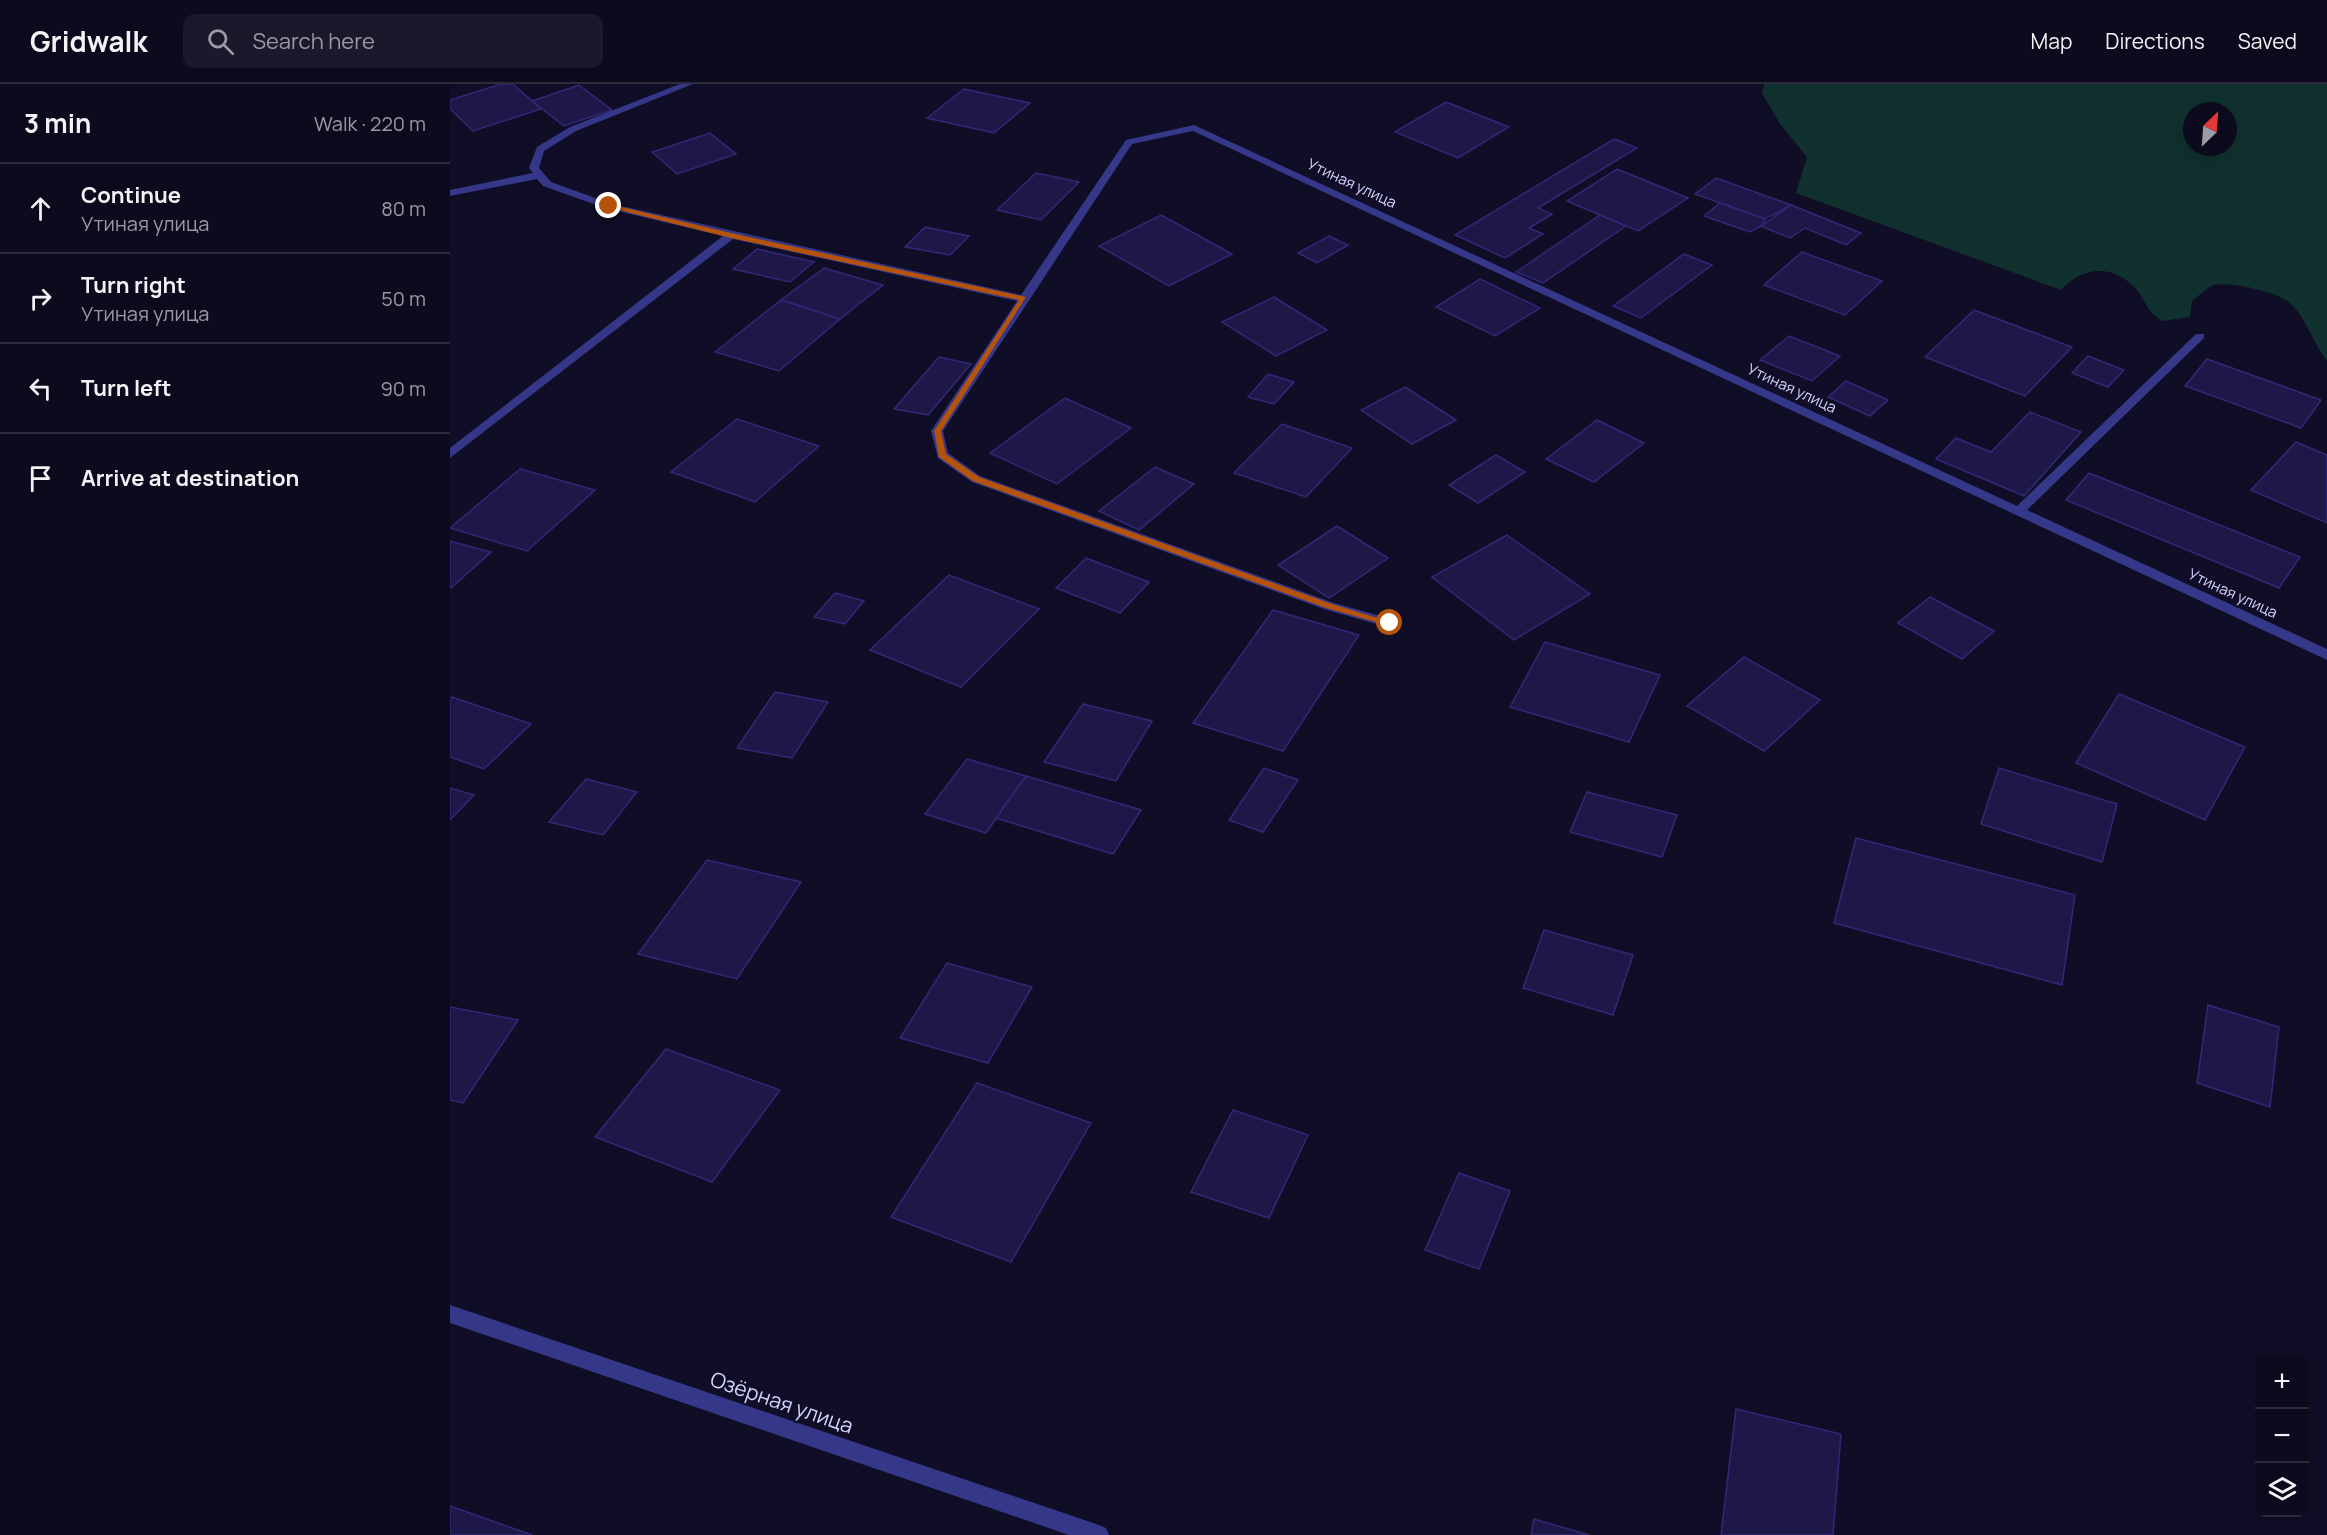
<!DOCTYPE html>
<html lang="en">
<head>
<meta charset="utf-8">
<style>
  body { margin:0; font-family:Manrope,sans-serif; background:#1a182a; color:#f1f3f6 }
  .controls { position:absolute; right:18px; bottom:18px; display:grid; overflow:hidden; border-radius:12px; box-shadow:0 6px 24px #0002 }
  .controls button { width:54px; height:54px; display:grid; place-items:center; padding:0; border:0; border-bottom:2px solid #2c2b3b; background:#0c0a1d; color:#f1f3f6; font:30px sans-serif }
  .compass { position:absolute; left:1733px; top:18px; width:54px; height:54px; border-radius:50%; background:#0c0a1d; box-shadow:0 6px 24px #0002; rotate:25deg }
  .stop { position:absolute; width:18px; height:18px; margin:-14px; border:4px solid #b45309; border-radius:50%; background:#fff }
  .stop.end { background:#b45309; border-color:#fff; box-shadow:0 2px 6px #0008 }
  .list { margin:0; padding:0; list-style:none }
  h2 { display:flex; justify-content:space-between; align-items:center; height:78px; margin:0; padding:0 24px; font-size:26px }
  h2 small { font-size:20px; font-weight:400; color:#9a9aa4 }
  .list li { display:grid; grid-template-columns:39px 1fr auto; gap:18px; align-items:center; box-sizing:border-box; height:90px; padding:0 24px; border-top:2px solid #2c2b3b }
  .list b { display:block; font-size:22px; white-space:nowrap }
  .list p { margin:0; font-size:20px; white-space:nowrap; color:#9a9aa4 }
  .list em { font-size:20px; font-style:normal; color:#9a9aa4 }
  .icon { flex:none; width:33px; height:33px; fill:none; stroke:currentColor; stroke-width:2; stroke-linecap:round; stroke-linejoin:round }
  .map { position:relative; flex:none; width:1877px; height:1451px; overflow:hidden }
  header { display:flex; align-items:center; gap:36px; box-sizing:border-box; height:84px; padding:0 30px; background:#0c0a1d; border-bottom:2px solid #2c2b3b }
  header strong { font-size:28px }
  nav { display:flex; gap:33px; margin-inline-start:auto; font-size:21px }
  .search { width:420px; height:54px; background:#1a182a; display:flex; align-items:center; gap:15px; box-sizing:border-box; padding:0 21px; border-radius:12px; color:#9a9aa4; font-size:22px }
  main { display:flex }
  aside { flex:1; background:#0c0a1d }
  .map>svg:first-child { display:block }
</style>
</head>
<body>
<header>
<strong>Gridwalk</strong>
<div class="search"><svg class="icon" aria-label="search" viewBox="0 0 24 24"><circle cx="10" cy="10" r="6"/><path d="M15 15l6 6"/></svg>Search here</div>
<nav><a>Map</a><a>Directions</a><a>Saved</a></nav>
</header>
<main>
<aside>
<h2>3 min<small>Walk · 220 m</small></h2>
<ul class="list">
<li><svg class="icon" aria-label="ahead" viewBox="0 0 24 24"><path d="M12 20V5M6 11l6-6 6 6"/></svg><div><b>Continue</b><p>Утиная улица</p></div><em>80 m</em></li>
<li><svg class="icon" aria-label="right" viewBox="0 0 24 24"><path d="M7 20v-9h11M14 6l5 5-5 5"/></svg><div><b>Turn right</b><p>Утиная улица</p></div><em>50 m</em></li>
<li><svg class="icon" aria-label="left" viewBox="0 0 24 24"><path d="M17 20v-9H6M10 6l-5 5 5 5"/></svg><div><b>Turn left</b></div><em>90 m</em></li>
<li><svg class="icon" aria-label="arrive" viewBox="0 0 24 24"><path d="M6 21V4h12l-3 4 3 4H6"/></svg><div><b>Arrive at destination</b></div></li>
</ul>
</aside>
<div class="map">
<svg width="1877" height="1451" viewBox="0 0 1877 1451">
  <rect width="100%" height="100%" fill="#100d27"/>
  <!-- green -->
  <path fill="#10312e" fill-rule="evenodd" d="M 1314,0 L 1877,0 L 1877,277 C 1863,259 1857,235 1840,219 C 1828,208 1780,197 1764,201 C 1757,203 1748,213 1742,217 L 1740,233 L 1712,237 C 1695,226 1697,217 1685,204 C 1663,180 1632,182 1611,206 L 1346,109 L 1357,73 L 1330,40 L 1312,9 ZM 1742,27 L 1778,27 L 1778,63 L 1742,63 Z"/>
  <!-- building -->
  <g fill="#1e1849" stroke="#322877" stroke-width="1.5">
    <path d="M 51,0 L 63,0 L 91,25 L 23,47 L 0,25 L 0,16 Z"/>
    <path d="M 129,1 L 162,26 L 114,42 L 82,17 Z"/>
    <path d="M 514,5 L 580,19 L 544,49 L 477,34 Z"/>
    <path d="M 996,18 L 1059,43 L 1008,74 L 945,48 Z"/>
    <path d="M 260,49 L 286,70 L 227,90 L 202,68 Z"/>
    <path d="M 1164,55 L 1187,64 L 1088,124 L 1102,130 L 1079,144 L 1093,150 L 1055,174 L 1005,151 Z"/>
    <path d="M 1167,85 L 1238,114 L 1188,147 L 1117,117 Z"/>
    <path d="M 586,89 L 629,98 L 591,136 L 547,126 Z"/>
    <path d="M 1266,94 L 1341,121 L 1315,135 L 1245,110 Z"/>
    <path d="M 1270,119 L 1315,135 L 1311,142 L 1300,148 L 1254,132 Z"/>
    <path d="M 1341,121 L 1411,149 L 1396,161 L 1355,144 L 1340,154 L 1311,142 Z"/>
    <path d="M 711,131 L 782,170 L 719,202 L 649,162 Z"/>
    <path d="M 1150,131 L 1176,142 L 1093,199 L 1066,188 Z"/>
    <path d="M 475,143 L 519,152 L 500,171 L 455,163 Z"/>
    <path d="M 879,152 L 898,161 L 867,179 L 848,169 Z"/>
    <path d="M 307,165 L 364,178 L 340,198 L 283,185 Z"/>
    <path d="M 1352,168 L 1432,197 L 1395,231 L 1314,201 Z"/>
    <path d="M 1234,170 L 1262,181 L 1191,234 L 1163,222 Z"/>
    <path d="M 374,184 L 433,201 L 390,235 L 331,216 Z"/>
    <path d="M 1030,195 L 1090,224 L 1045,252 L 986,223 Z"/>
    <path d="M 824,213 L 877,246 L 826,272 L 772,238 Z"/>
    <path d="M 331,216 L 390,235 L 329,287 L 265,268 Z"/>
    <path d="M 1524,226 L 1622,263 L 1575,312 L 1475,273 Z"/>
    <path d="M 1339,252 L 1390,272 L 1362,297 L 1310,276 Z"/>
    <path d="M 1638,272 L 1674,286 L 1658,303 L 1622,289 Z"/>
    <path d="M 489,273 L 521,280 L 478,331 L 444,325 Z"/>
    <path d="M 1757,275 L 1871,316 L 1851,344 L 1735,302 Z"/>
    <path d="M 818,290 L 844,298 L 824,320 L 798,313 Z"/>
    <path d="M 1396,297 L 1438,316 L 1420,332 L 1378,313 Z"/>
    <path d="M 955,303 L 1006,336 L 962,360 L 911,326 Z"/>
    <path d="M 615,314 L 681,344 L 607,400 L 540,369 Z"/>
    <path d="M 1580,328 L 1631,348 L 1574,412 L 1486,375 L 1506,354 L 1541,368 Z"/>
    <path d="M 287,335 L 369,362 L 305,418 L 221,388 Z"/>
    <path d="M 1147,336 L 1194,359 L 1144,398 L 1096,375 Z"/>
    <path d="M 832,340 L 902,364 L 856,413 L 784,389 Z"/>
    <path d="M 1846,358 L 1877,371 L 1877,439 L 1801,406 Z"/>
    <path d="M 1046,371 L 1075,388 L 1028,419 L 999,401 Z"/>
    <path d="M 705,383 L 744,400 L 689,446 L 649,427 Z"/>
    <path d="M 70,385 L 145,406 L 77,467 L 0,444 Z"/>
    <path d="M 1639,389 L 1850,473 L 1829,504 L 1616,416 Z"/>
    <path d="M 887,442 L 938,474 L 879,514 L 828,481 Z"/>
    <path d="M 1057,451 L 1140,510 L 1064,556 L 982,493 Z"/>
    <path d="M 0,457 L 41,468 L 1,504 L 0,503 Z"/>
    <path d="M 636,474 L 699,498 L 670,529 L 606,504 Z"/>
    <path d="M 499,491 L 589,525 L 511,603 L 420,566 Z"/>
    <path d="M 385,509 L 414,517 L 395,540 L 364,533 Z"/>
    <path d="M 1480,513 L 1544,547 L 1512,575 L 1448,539 Z"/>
    <path d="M 823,526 L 909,551 L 833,667 L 743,639 Z"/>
    <path d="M 1095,558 L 1210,591 L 1179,658 L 1060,623 Z"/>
    <path d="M 1294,573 L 1370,616 L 1314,667 L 1237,622 Z"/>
    <path d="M 325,608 L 378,618 L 342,674 L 287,664 Z"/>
    <path d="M 1669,610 L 1795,663 L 1755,736 L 1626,679 Z"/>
    <path d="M 2,613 L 81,640 L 34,685 L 0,673 L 0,615 Z"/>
    <path d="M 633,620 L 702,637 L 666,697 L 594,678 Z"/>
    <path d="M 517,675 L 576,692 L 536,749 L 475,730 Z"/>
    <path d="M 814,684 L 848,696 L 813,748 L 779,736 Z"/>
    <path d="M 1549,684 L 1667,720 L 1652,778 L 1531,740 Z"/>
    <path d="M 576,692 L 691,726 L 663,770 L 546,734 Z"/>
    <path d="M 136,695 L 187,708 L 153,751 L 99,738 Z"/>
    <path d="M 0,704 L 24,711 L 0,736 Z"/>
    <path d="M 1137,708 L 1227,731 L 1212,773 L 1120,748 Z"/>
    <path d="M 1406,754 L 1625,811 L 1612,901 L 1384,839 Z"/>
    <path d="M 257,776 L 351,798 L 287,895 L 188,870 Z"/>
    <path d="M 1094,846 L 1183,871 L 1163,931 L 1073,904 Z"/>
    <path d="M 497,879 L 582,903 L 538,979 L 450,954 Z"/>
    <path d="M 1758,921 L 1829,943 L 1820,1023 L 1747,999 Z"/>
    <path d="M 0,923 L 68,936 L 13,1019 L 0,1016 Z"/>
    <path d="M 216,965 L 330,1006 L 262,1098 L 145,1053 Z"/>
    <path d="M 527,999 L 641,1039 L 561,1178 L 441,1133 Z"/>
    <path d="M 783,1026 L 858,1051 L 819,1134 L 741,1108 Z"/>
    <path d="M 1009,1089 L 1060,1107 L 1029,1185 L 975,1166 Z"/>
    <path d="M 1286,1325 L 1391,1350 L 1383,1451 L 1271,1451 Z"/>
    <path d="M 0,1422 L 82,1451 L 0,1451 Z"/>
    <path d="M 1084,1435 L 1139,1451 L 1081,1451 Z"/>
  </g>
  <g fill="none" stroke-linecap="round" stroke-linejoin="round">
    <!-- street -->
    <g fill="#353889" fill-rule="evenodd">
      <path d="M 230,0 L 243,0 L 126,47 L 94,67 L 89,84 L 101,98 L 162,120 L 571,211 L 676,56 L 744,41 L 1567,422 L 1746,250 L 1754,250 L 1754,254 L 1577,426 L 1877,565 L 1877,576 L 743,47 L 682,60 L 493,347 L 498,369 L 530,392 L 884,519 L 945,536 L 947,539 L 945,542 L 940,544 L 874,525 L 522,398 L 488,374 L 481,347 L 567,217 L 283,155 L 0,374 L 0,364 L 273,152 L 155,124 L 93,102 L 87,95 L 0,112 L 0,106 L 83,89 L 79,84 L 87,63 L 120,43 Z"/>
      <path d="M 0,1221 L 649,1441 L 656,1444 L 659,1451 L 619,1451 L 0,1239 Z"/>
    </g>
  </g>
  <!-- route -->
  <path fill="#b45309" d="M 159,120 L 281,149 L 576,213 L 491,347 L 496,370 L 529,393 L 882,520 L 944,539 L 940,542 L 876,524 L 523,397 L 489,373 L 484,347 L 569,216 L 281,154 L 157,123 Z"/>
  <g text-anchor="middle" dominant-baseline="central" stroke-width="4.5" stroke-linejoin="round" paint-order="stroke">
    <!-- far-street labels -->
    <g font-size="15" fill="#d5d3ff" stroke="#100d27">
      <text transform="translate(902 99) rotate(25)">Утиная улица</text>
      <text transform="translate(1342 304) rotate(25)">Утиная улица</text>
      <text transform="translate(1783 509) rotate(25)">Утиная улица</text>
    </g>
    <!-- near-street labels -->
    <g font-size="21" fill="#d5d3ff" stroke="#100d27">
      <text transform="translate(332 1318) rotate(19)">Озёрная улица</text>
    </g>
  </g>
</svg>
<div class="controls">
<button>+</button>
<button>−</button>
<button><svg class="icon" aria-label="layers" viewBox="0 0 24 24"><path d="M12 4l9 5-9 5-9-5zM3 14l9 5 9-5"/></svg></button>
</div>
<svg class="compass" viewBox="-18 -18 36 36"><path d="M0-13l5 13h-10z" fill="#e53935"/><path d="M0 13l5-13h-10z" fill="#9a9aa4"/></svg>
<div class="stop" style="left:940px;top:539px"></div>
<div class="stop end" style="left:159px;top:122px"></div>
</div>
</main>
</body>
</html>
